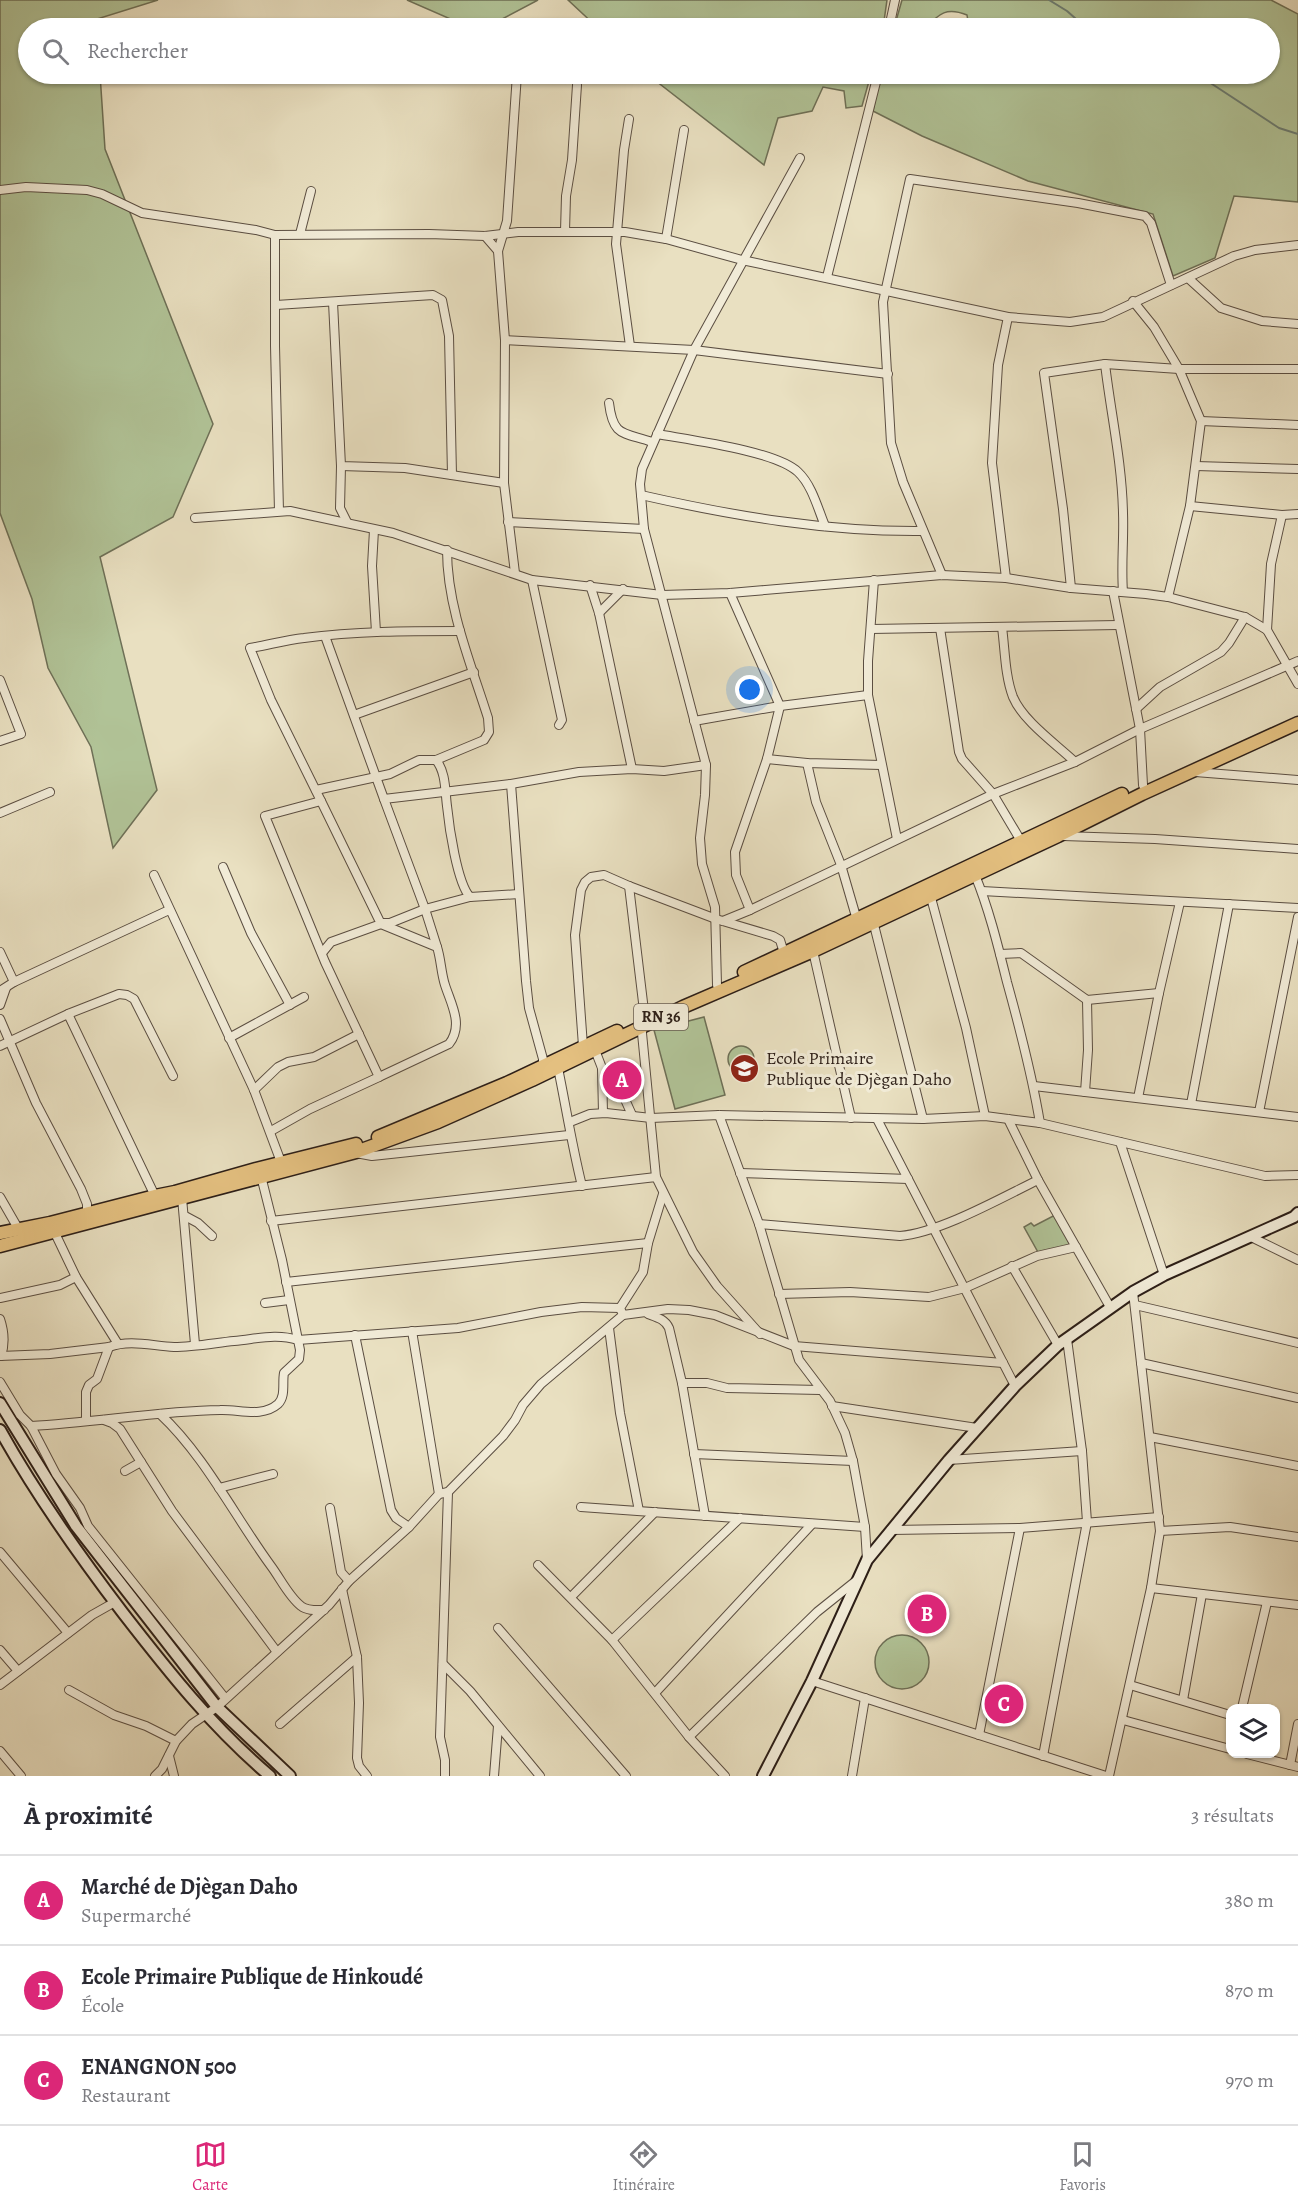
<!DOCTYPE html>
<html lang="fr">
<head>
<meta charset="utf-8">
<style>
  body { margin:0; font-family:Alegreya,serif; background:#f2f2f3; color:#2b2b33 }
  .controls { position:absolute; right:18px; bottom:18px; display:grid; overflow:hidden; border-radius:12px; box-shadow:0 2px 4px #0004 }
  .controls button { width:54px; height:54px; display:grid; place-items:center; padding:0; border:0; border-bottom:2px solid #e1e1e2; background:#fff; color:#2b2b33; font:30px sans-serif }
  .you { position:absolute; left:750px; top:690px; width:21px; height:21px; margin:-15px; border:4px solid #fff; border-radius:50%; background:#1a73e8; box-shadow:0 0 0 9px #1a73e833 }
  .badge { display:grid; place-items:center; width:39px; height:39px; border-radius:50%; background:#db2777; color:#fff; font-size:20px; font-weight:700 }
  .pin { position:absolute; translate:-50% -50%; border:3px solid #fff; box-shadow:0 2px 6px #0006 }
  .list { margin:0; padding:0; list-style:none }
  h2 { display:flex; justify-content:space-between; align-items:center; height:78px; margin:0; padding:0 24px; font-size:26px }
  h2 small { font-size:20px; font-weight:400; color:#7c7c81 }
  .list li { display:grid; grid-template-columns:39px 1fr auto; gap:18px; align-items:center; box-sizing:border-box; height:90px; padding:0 24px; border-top:2px solid #e1e1e2 }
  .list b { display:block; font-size:22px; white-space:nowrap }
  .list p { margin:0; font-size:20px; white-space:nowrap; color:#7c7c81 }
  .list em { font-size:20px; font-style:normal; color:#7c7c81 }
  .icon { flex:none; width:33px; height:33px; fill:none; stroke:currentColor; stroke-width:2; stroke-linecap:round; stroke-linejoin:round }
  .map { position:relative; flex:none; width:1298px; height:1776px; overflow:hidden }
  .search { position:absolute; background:#fff; box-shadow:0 2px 4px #0004; left:18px; right:18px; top:18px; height:66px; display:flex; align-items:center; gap:15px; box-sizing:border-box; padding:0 21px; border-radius:33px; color:#7c7c81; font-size:22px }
  .sheet { height:348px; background:#fff }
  nav { display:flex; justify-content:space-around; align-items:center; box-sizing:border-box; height:84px; border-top:2px solid #e1e1e2; background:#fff; font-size:16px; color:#7c7c81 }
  nav a { display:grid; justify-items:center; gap:3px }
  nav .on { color:#db2777 }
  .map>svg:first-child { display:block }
</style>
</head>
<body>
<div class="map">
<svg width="1298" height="1776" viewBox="0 0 1298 1776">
  <rect width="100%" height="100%" fill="#e9e0c1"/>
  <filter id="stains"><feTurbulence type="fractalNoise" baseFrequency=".00333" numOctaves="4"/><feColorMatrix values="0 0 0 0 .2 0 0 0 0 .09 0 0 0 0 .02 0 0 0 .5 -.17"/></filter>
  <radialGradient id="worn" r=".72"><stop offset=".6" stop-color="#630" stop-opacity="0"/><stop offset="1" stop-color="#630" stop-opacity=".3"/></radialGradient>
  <!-- green -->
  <g fill="#b1c397" stroke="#6e7057" stroke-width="1.5">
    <path d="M 0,0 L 158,0 L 97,19 L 98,28 L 28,28 L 28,74 L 100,74 L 105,149 L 213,424 L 173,517 L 100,557 L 157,790 L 113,848 L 91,747 L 48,668 L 32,599 L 0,513 Z"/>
    <path d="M 407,0 L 538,0 L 485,28 L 471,28 Z"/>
    <path d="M 568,0 L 887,0 L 883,28 L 598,28 Z"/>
    <path d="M 902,0 L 1271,0 L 1298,14 L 1298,202 L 1234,196 L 1215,258 L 1173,276 L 1153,214 L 1028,181 L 922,136 L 873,111 L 879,82 C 903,79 920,85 943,74 L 1270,74 L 1270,28 L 969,28 L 967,15 C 947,7 939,13 926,28 L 894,28 Z"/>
    <path d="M 647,74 L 871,74 L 862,106 L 846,108 L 844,91 L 823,87 L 812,111 L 778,118 L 764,165 Z"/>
    <path d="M 704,1017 L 725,1095 L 675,1109 L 654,1030 Z"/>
    <circle cx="741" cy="1059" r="13"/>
    <path d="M 1057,1214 L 1071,1248 L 1039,1254 L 1024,1227 L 1031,1223 L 1034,1226 Z"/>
    <circle cx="902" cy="1662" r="27"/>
  </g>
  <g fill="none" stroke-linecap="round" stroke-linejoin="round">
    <!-- stream -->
    <g stroke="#6c7d73" stroke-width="2">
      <path d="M 1049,0 L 1067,11 L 1084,26 L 1100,28"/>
      <path d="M 1173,74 L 1209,82 L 1279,128 L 1298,134"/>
    </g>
    <defs>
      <g id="street">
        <path d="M 889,28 L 895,0"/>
        <path d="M 629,119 L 624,150 L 616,244 L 630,346"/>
        <path d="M 0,190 L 26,187 L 87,190 L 102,194 L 142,213 L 256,230 L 275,235 L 429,234 L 485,236 L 518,232 L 625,232 L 666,239 L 742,260 L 1008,317 L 1070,322 L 1103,317 L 1234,256 L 1255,250 L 1298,245"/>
        <path d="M 565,231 L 566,196 L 572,160 L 577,85"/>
        <path d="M 300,234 L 311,191"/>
        <path d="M 275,235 L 275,346 L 279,511"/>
        <path d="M 485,236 L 498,251 L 505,340 L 504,483 L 515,573"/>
        <path d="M 666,239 L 684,130"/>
        <path d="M 498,251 L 507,221 L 517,74"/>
        <path d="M 827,277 L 878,74"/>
        <path d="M 1188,278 L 1221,308 L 1262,321 L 1298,324"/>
        <path d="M 1133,301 L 1154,327 L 1179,369 L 1201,421 L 1190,506 L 1168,597"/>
        <path d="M 333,302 L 341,466 L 405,468 L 504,483"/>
        <path d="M 276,305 L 433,295 L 442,300 L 449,336 L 452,475"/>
        <path d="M 505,340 L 694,350 L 888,374"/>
        <path d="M 1105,364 C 1111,414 1122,463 1123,513 C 1124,539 1121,565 1123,592"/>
        <path d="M 609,403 C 613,437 623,432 652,442"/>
        <path d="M 1201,421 L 1298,425"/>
        <path d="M 657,434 C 690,440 776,451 798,472 C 812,485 818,509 825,526"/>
        <path d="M 341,466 L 340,508 L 347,522"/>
        <path d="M 1196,466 L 1298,469"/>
        <path d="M 641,495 C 733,516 828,532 923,531"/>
        <path d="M 1190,506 L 1282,515 L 1298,514"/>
        <path d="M 195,518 L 290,511 L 393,533 L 532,580 L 662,595 L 730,593 L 942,575 L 1006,578 L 1071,588 L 1146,594 L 1168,597 L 1245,617 L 1267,630 L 1298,684"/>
        <path d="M 508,522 L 644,529"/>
        <path d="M 374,530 L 372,566 L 376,632"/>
        <path d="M 942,575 L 903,482 L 891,443 L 883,302 L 910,179 L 1078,203 L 1145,216 L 1151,223 L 1171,285"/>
        <path d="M 1006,578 L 992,463 L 998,365 L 1008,317"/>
        <path d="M 532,580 L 562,720 L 559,725"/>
        <path d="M 874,580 L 868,661 L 868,695 L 897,839"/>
        <path d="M 590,585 L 599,613 L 632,769"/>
        <path d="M 1071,588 L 1063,509 L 1044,373 L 1105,364 L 1179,369 L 1298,369"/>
        <path d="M 1113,591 L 1140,729 L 1143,785"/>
        <path d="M 730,593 L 780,706 L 767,759 L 735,852 L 736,875 L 750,910"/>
        <path d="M 599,613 L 623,589"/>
        <path d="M 1002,627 C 1005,650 1005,676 1013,697 C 1023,721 1056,744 1075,762"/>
        <path d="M 940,628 L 959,752 L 962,759 L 993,794 L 1021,841"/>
        <path d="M 871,629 L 1118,625"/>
        <path d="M 1267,630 L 1271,564 L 1282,515"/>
        <path d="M 325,636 L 384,799 L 511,784 L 579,772 L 632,769 L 664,771 L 706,765"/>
        <path d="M 0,680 L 21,734 L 0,741"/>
        <path d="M 1136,709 L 1160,687 L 1221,652 L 1229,643 L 1245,617"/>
        <path d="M 354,715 L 474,672"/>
        <path d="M 694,721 L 780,706 L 868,695"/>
        <path d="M 767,759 L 807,763 L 881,765"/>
        <path d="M 436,760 C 446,772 445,791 447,806 C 449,826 457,883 470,897 L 519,894"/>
        <path d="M 807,763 L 816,802 L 841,865 L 857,920"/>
        <path d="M 1195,772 L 1298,780"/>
        <path d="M 511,784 L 526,981 L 529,1008 L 543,1059 L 543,1065"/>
        <path d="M 316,790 L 390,774 L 419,760 L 436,760 L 484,740 L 489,732 L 488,718 C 471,664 447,607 447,550"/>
        <path d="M 384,799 L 425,909 L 437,947"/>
        <path d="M 321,801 L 381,924 L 331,942 L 322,953"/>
        <path d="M 0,813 L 50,792"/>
        <path d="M 1063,836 L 1155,839 L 1298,849"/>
        <path d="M 223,867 L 251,933 L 290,1005"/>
        <path d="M 154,875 L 254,1090 L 281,1162"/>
        <path d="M 975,875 C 989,909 998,946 1007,982 C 1020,1029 1032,1075 1040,1123"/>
        <path d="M 629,886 L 645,1019"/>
        <path d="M 982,891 L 1298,908"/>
        <path d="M 930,894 L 966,1028 L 985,1116"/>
        <path d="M 723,921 L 750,910 L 993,794 L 1075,762 L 1140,729 L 1298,661"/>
        <path d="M 873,921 L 923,1119"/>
        <path d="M 383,923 L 390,923 L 425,909 L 470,897"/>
        <path d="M 813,951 L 851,1118"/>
        <path d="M 0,952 L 14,982"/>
        <path d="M 1000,954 L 1021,953 L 1087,1000 L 1159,993"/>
        <path d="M 717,985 L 715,907 L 702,864 L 700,838 L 705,795 L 706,765 L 644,529 L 640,484 L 642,469 L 694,350 L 800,158"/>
        <path d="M 0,991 L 14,982 L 169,910"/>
        <path d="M 0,1005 L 6,988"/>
        <path d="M 68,1014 L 155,1196"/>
        <path d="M 0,1019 L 36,1103 L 81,1189 L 87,1204 L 87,1213"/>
        <path d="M 641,1023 L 656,1177"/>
        <path d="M 229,1038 L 304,997"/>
        <path d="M 0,1046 L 68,1014 L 119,994 L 127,995 L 134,999 L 173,1076"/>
        <path d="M 583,1046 L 575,935 L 581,890 L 585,882 L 591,877 L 604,875 L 629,886 L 716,919 L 773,936 L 780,940 L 784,953"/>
        <path d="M 595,1050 L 602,1068 L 603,1113"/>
        <path d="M 558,1068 C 566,1107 572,1146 582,1186"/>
        <path d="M 602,1068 L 623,1095 L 632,1115"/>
        <path d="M 379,1077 L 449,1044 C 464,1025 451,1004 445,985 C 441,973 441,959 437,947 L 381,924"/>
        <path d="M 1034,1086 L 1298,1117"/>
        <path d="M 254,1090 L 278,1067 L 288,1062 L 314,1057 L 359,1034"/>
        <path d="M 1085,1092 L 1088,1050 L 1087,1000"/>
        <path d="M 1138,1098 L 1159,993 L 1180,902"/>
        <path d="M 1191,1104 L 1229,904"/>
        <path d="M 1259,1112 L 1298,917"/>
        <path d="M 719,1115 L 759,1224 L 799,1360 L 830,1401 L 845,1433 L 853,1461 L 865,1527 L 867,1560"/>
        <path d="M 877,1119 L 1015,1386"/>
        <path d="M 1008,1119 L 1038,1180 L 1110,1307"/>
        <path d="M 570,1122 L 590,1114 L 606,1113 L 651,1118 L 719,1115 L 923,1119 L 985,1116 L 1040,1123 L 1265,1176 L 1298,1175"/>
        <path d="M 271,1131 L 310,1109 L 379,1077 L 325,962 L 265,816 L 321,801 L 271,700 L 250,648 C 268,645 286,640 304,638 C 356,631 408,631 460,631"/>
        <path d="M 1120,1142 L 1164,1275"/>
        <path d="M 356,1153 L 372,1156 L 569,1135"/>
        <path d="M 740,1173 L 908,1179"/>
        <path d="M 0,1197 L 19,1230"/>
        <path d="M 182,1198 L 195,1344"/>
        <path d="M 185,1216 L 198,1223 L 212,1236"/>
        <path d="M 271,1221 L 656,1177 L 693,1252 L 717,1286 L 760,1334"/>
        <path d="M 759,1224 L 900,1236 C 939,1233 1001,1198 1038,1180"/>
        <path d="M 54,1231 L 76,1277 L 118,1344"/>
        <path d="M 1251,1237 L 1298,1260"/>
        <path d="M 1012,1266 L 1058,1345"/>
        <path d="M 286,1282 L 648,1243"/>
        <path d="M 779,1294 L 850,1292 L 929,1297 L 965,1288 L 1037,1256 L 1076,1247"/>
        <path d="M 0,1298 L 60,1285 L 76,1277"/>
        <path d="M 265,1303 L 289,1300"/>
        <path d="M 1135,1305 L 1298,1343"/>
        <path d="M 648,1314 C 656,1317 665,1319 669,1328 L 682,1383 L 705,1516"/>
        <path d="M 623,1315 L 668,1309 L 689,1310 L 715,1315 L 794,1346 L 1003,1363"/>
        <path d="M 0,1319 C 4,1331 5,1344 1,1356"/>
        <path d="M 609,1328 L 620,1413 L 639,1511"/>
        <path d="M 412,1331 L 439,1494"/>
        <path d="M 355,1335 L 391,1510 L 396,1518 L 409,1527"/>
        <path d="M 0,1356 L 50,1354 L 109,1347 C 130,1339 152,1346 174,1347 C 193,1347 215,1343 234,1341 C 257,1339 276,1333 298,1340 L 458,1328 L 541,1312 L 582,1307 L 620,1308"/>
        <path d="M 1141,1363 L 1298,1398"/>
        <path d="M 0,1382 L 20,1415 L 31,1426 L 56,1474 L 80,1508 L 88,1526 L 225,1698"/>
        <path d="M 682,1383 L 707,1383 L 727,1388 L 820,1390"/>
        <path d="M 832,1406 L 977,1428"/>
        <path d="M 160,1414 C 205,1456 235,1517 271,1566 C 280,1578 289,1597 301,1606 C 307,1611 317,1610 324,1610"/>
        <path d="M 86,1420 L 86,1392 L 89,1385 L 97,1379 L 109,1347"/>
        <path d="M 104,1420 L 112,1423 L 120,1429 L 172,1511 L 277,1652"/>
        <path d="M 31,1426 C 94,1423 157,1411 220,1410 C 239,1409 262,1418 278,1404 C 286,1396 282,1383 284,1373 L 299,1359 L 300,1350 L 282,1260 L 261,1176"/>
        <path d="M 1150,1437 L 1298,1466"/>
        <path d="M 694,1454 L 853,1461"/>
        <path d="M 949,1460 L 1082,1451"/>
        <path d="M 125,1471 L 141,1462"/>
        <path d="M 219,1488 L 273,1474"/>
        <path d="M 581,1507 L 865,1527"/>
        <path d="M 330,1508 L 341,1572 L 349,1581"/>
        <path d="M 891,1530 L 1020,1528 L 1159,1517"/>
        <path d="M 1160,1531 L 1230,1527 L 1298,1537"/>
        <path d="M 0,1552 L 68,1633"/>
        <path d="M 538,1565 L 612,1640 L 689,1737 L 725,1776"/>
        <path d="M 1151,1588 L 1298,1605"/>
        <path d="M 342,1589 L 357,1657 L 359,1703 L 357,1758 L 359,1766 L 367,1776"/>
        <path d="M 571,1597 L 655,1512"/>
        <path d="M 498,1628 L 626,1776"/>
        <path d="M 612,1640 L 740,1518"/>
        <path d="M 0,1650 L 18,1671"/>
        <path d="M 443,1664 L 470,1691 L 540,1776"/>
        <path d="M 812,1681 L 1106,1776"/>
        <path d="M 0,1685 L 92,1615 L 115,1602"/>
        <path d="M 1130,1685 L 1230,1715"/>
        <path d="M 69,1690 L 114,1715 L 146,1726 L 176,1741"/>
        <path d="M 655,1693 L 812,1524"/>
        <path d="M 1183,1700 L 1202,1594"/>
        <path d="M 1242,1708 L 1267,1602"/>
        <path d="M 1123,1720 L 1230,1749"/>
        <path d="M 280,1724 L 357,1657"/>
        <path d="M 979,1735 L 1020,1528"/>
        <path d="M 689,1737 L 817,1612 L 857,1580"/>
        <path d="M 0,1751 L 21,1776"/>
        <path d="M 1247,1754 L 1298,1767"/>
        <path d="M 169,1756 L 174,1776"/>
        <path d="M 1043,1756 L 1087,1522 L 1082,1451 L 1067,1339"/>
        <path d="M 1290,1765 L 1298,1724"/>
        <path d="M 155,1776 L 162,1769 L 176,1741 L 192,1724 L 217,1707 L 329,1605 L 349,1581 L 409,1527 L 439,1494 L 448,1492 L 503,1436 L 515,1420 L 523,1405 L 541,1384 L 623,1315 L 620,1308 L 643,1272 L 648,1243 L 663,1194"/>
        <path d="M 445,1776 L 445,1760 L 440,1737 L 448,1492"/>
        <path d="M 494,1776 L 498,1726"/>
        <path d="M 852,1776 L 865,1698"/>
        <path d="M 1109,1776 L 1151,1588 L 1160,1531 L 1133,1292"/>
      </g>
      <g id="secondary">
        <path d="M 0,1403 L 76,1526 L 217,1707 L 290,1776"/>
        <path d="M 0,1430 C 36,1495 78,1554 123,1613 C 168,1671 213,1728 270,1776"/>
        <path d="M 763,1776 L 812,1681 L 867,1560 L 949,1460 L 1015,1386 L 1058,1345 L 1133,1292 L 1164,1275 L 1294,1217 L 1298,1213"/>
      </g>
      <g id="primary">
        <path d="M 744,972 L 1122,794"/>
        <path d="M 378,1137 L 507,1083 L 617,1031"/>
        <path d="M 0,1233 L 50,1223 L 155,1196 L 175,1192 L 256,1169 L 356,1144"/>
        <path d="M 0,1246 L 356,1152 L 438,1122 L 532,1080 L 683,1007 L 813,951 L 1058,836 L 1142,794 L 1298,723"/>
      </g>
    </defs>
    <!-- street casing -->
    <use href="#street" stroke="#5b4e42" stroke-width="10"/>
    <!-- secondary casing -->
    <use href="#secondary" stroke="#2c1e17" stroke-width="14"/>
    <!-- primary casing -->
    <use href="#primary" stroke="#2c1e17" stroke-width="15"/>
    <!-- street -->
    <use href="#street" stroke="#f1ebd7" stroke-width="8"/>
    <!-- secondary -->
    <use href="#secondary" stroke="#f1ebd7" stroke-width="10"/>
    <!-- primary -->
    <use href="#primary" stroke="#e4c080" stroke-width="12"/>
  </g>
  <!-- icons -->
  <defs>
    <symbol id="school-disc" viewBox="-11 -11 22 22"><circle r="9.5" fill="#8f2418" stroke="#f1ebd7"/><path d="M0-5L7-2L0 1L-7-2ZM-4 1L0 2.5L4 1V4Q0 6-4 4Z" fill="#fff"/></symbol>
  </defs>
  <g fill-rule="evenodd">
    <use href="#school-disc" x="728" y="1052" width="33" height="33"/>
  </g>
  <g text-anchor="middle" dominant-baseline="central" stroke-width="6" stroke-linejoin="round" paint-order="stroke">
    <!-- shield labels -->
    <rect fill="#f1ebd7" stroke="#675c51" stroke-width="1.5" x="634" y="1004" width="54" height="26" rx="4.5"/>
    <g font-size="16" font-weight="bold" fill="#2c1e17">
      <text x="661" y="1017">RN 36</text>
    </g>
    <!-- poi labels -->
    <g font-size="18" fill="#2c1e17" stroke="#f1ebd7" text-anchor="start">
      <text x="766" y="1058">Ecole Primaire<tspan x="766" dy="21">Publique de Djègan Daho</tspan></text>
    </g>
  </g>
  <rect width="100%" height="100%" filter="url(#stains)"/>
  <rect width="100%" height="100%" fill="url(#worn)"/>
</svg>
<div class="controls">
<button><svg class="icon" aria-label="layers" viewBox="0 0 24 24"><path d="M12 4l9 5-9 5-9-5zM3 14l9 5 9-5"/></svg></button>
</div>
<div class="you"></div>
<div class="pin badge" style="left:622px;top:1080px">A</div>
<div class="pin badge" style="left:927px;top:1614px">B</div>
<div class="pin badge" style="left:1004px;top:1704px">C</div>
<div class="search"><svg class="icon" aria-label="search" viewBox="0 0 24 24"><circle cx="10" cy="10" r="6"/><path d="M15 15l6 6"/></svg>Rechercher</div>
</div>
<section class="sheet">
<h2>À proximité<small>3 résultats</small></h2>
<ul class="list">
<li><span class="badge">A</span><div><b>Marché de Djègan Daho</b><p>Supermarché</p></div><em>380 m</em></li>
<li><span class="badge">B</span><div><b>Ecole Primaire Publique de Hinkoudé</b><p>École</p></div><em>870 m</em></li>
<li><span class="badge">C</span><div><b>ENANGNON 500</b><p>Restaurant</p></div><em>970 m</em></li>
</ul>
</section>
<nav>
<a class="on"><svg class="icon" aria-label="map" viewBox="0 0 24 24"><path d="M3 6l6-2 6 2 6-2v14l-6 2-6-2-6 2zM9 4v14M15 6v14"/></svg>Carte</a>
<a><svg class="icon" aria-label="directions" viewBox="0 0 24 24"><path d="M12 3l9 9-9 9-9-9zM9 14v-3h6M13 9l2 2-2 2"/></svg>Itinéraire</a>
<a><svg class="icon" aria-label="saved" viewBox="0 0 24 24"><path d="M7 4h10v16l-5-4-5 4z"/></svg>Favoris</a>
</nav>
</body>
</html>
